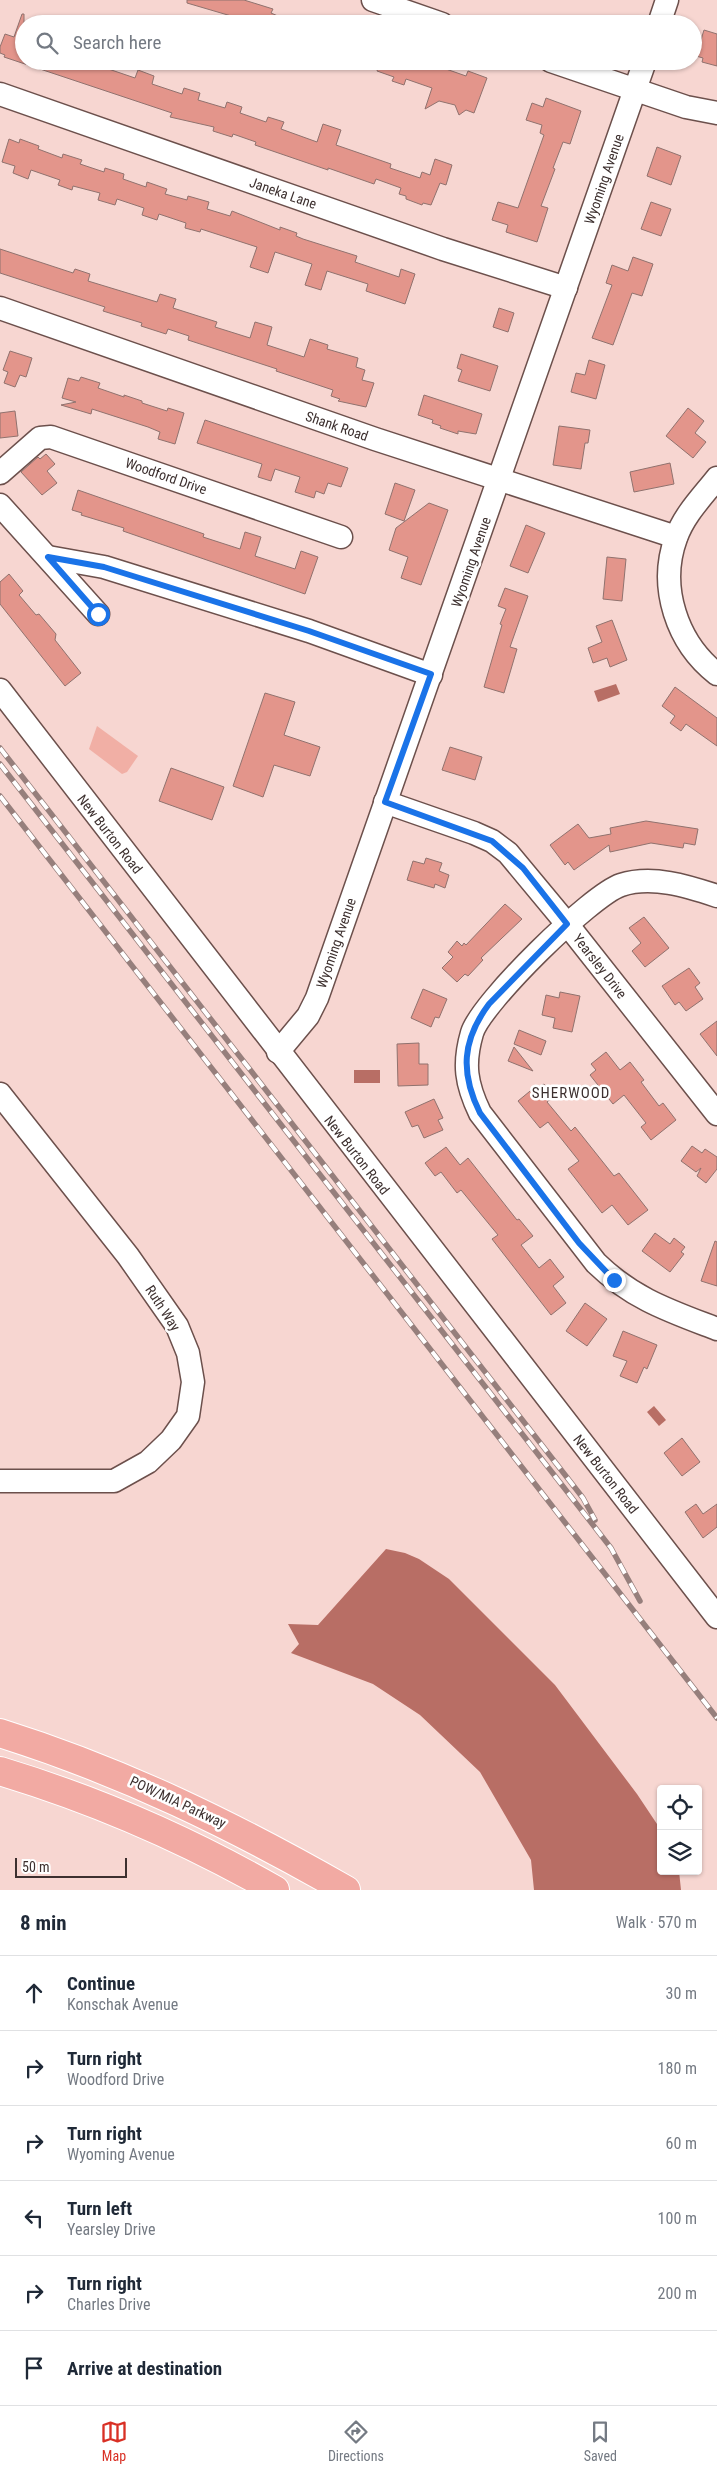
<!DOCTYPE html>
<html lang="en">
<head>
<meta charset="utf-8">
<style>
  body { margin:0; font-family:"Roboto Condensed",sans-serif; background:#f2f2f3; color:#1f2937 }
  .controls { position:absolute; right:15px; bottom:15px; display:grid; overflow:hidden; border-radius:5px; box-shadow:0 1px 4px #0004 }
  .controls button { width:45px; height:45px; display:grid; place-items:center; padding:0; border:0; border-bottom:1px solid #e0e1e3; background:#fff; color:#1f2937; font:25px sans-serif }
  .scale { position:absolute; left:15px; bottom:12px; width:112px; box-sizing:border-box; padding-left:5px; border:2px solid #3d302f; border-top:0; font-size:14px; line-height:18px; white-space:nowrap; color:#3d302f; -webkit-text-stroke:4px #fff; paint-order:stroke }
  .stop { position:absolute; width:15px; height:15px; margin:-11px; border:4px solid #1a73e8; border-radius:50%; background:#fff }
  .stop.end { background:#1a73e8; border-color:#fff; box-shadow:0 1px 5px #0008 }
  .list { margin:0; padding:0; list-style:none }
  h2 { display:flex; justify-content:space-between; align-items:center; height:65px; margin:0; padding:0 20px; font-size:21px }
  h2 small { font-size:16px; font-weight:400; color:#747a83 }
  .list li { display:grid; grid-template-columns:32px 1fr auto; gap:15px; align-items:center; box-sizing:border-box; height:75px; padding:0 20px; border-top:1px solid #e0e1e3 }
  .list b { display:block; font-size:19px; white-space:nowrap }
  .list p { margin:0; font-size:16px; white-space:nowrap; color:#747a83 }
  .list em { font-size:16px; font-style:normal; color:#747a83 }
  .icon { flex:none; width:28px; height:28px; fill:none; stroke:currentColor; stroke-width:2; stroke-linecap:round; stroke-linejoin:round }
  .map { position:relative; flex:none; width:717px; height:1890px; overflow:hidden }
  .search { position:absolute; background:#fff; box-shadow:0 1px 4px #0004; left:15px; right:15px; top:15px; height:55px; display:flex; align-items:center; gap:12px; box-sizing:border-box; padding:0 18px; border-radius:28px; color:#747a83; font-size:19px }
  .sheet { height:515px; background:#fff }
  nav { display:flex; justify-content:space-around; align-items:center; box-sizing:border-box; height:70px; border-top:1px solid #e0e1e3; background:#fff; font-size:14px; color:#747a83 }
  nav a { display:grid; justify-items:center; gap:2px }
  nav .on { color:#d93025 }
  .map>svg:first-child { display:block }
</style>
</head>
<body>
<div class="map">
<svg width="717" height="1890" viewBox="0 0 717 1890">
  <rect width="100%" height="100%" fill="#f7d6d1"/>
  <!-- green -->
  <path fill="#f1afa5" d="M 97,726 L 138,756 L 127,772 L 122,774 L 89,749 Z"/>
  <!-- water -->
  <g fill="#b86e65">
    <path d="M 616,684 L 620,694 L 598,702 L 594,691 Z"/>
    <rect x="354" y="1070" width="26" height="13"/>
    <path d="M 654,1406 L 666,1420 L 659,1426 L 647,1412 Z"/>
    <path d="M 386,1549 L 405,1553 L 419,1559 L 449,1579 L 555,1685 L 637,1794 L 657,1824 L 661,1831 L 661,1871 L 679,1871 L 681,1890 L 534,1890 L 531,1860 L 480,1772 L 420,1715 L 373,1684 L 291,1653 L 299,1644 L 288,1624 L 318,1625 Z"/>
  </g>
  <!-- building -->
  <g fill="#e3958b" stroke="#90726e">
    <path d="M 187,0 L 244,0 L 273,9 L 271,13 L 296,24 L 236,24 L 238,18 L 187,3 Z"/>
    <path d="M 22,14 L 24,14 L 24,61 L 85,61 L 135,78 L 138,70 L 154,76 L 152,84 L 182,94 L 184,88 L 200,93 L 198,100 L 225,108 L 227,102 L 242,107 L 240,113 L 266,122 L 268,117 L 284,122 L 281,129 L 317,142 L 323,124 L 341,130 L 336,145 L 391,164 L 390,168 L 420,178 L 422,172 L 430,175 L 435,159 L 452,165 L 446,185 L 440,183 L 431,205 L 423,203 L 422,205 L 406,199 L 406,196 L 399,194 L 401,188 L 376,179 L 374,184 L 328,168 L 328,170 L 255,145 L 256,142 L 233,134 L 232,137 L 213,131 L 214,127 L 170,117 L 172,113 L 4,57 L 5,55 L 0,53 L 0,47 L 5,34 L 14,37 Z"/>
    <path d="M 704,30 L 717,34 L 717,66 L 702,62 L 703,58 L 696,56 Z"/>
    <path d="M 380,61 L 423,61 L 466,76 L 468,71 L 487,78 L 474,113 L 466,110 L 459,115 L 455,105 L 439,101 L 425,109 L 432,88 L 406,79 L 404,85 L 392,81 L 394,77 L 377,71 Z"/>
    <path d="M 546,98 L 581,111 L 570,144 L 563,142 L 553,168 L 555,169 L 541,206 L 548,208 L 537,242 L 506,232 L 508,225 L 492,220 L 498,202 L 518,208 L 544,135 L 540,133 L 542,125 L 526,120 L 532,103 L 543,107 Z"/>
    <path d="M 9,139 L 19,143 L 20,139 L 39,146 L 38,149 L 62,158 L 63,154 L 82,160 L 80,164 L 104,172 L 105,168 L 124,174 L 123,179 L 146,187 L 147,182 L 167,189 L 165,194 L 187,200 L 188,196 L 209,202 L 207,209 L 230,216 L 232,211 L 280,230 L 280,227 L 297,233 L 296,236 L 303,239 L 357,256 L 355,262 L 399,277 L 401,269 L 415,274 L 405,304 L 366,291 L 368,284 L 327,271 L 321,290 L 305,285 L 312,264 L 275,252 L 268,273 L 250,267 L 257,247 L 201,229 L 200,232 L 185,228 L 186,223 L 159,214 L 157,220 L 142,215 L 144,208 L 117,199 L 115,205 L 98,200 L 100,193 L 73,186 L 72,190 L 58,185 L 60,180 L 31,170 L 28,179 L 13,173 L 15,166 L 2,162 Z"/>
    <path d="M 657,147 L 681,156 L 671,185 L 647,176 Z"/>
    <path d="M 651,202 L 671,209 L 661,236 L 641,229 Z"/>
    <path d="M 0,249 L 73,273 L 75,269 L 90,274 L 88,281 L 157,302 L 160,294 L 176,299 L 173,308 L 217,322 L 215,327 L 250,338 L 255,322 L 272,327 L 267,345 L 304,357 L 310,339 L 328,345 L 327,349 L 358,358 L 356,367 L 365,370 L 362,380 L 374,383 L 366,407 L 338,401 L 340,399 L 331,396 L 333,390 L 276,371 L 277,369 L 188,340 L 189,336 L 168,329 L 166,334 L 141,326 L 142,323 L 103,311 L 105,307 L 0,273 Z"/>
    <path d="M 633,257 L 653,264 L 642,296 L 632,293 L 613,345 L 592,338 L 612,285 L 606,283 L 612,265 L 628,271 Z"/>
    <path d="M 499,308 L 514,313 L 508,332 L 493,327 Z"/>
    <path d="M 10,351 L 32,358 L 26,377 L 20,375 L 15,387 L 4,383 L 8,372 L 3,370 Z"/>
    <path d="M 461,354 L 498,366 L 490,391 L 458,381 L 462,370 L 457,368 Z"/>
    <path d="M 589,360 L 605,365 L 596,399 L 571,392 L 576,373 L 585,375 Z"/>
    <path d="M 81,377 L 100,383 L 98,388 L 124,397 L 124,395 L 142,401 L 142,403 L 167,411 L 168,408 L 184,413 L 175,444 L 158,439 L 160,432 L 148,427 L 92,409 L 91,414 L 61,405 L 76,402 L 62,398 L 68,378 L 79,381 Z"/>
    <path d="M 424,395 L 482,414 L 476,434 L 458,431 L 458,434 L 440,428 L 441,426 L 432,423 L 433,420 L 418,415 Z"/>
    <path d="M 688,408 L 704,421 L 695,433 L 706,442 L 693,458 L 666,436 Z"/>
    <path d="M 15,411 L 18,436 L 0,438 L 0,413 Z"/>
    <path d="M 205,420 L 348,468 L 341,487 L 328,483 L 324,494 L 316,491 L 314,498 L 295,492 L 300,477 L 275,469 L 271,481 L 258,477 L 262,464 L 197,443 Z"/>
    <path d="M 559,426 L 590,430 L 588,443 L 585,443 L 581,469 L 553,465 Z"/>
    <path d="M 46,454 L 55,464 L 47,471 L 57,483 L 42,495 L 21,472 L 38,457 L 40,459 Z"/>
    <path d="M 670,463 L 674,484 L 634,492 L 630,472 Z"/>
    <path d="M 395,483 L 415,490 L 404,521 L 385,514 Z"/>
    <path d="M 78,490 L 204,534 L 203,537 L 240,549 L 245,532 L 261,537 L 255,556 L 295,569 L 301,551 L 318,557 L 305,594 L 123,531 L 124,528 L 81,515 L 82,513 L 72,510 Z"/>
    <path d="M 429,503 L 448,510 L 421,585 L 401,578 L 408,557 L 389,550 L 396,528 Z"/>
    <path d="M 526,525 L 545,533 L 528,573 L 510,566 Z"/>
    <path d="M 607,557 L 626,559 L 622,601 L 603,599 Z"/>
    <path d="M 9,574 L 23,591 L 19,595 L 36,615 L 39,614 L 56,634 L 55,640 L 81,673 L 65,686 L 0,604 L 0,582 Z"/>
    <path d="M 505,588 L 528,596 L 510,647 L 517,649 L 504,693 L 484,687 L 502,625 L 500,624 L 506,609 L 498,606 Z"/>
    <path d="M 612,620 L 627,660 L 610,667 L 607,658 L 593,663 L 588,648 L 602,642 L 596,626 Z"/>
    <path d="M 675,687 L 717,718 L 717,746 L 686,724 L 681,731 L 670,723 L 675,716 L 662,706 Z"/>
    <path d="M 265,693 L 295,702 L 284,735 L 320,747 L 310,776 L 274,765 L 263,797 L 233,786 Z"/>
    <path d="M 450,747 L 482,757 L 475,780 L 442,770 Z"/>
    <path d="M 171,768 L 224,787 L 212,820 L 159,801 Z"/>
    <path d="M 646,821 L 698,829 L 695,845 L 684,843 L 683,848 L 651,843 L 610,852 L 609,845 L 574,870 L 568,862 L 565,865 L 550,845 L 578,824 L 589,838 L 611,834 L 610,828 Z"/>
    <path d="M 426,858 L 442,863 L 439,871 L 449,875 L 445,888 L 435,884 L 434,888 L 407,880 L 413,861 L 424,864 Z"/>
    <path d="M 505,904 L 522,919 L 481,958 L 483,960 L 468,976 L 465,974 L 457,982 L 442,968 L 453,957 L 448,952 L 457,941 L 462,946 L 464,943 L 466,945 Z"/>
    <path d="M 644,917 L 669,948 L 645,967 L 632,951 L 641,943 L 629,928 Z"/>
    <path d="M 689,968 L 700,983 L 695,987 L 703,999 L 686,1011 L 679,1002 L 675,1005 L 662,986 Z"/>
    <path d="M 423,989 L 447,999 L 439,1018 L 435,1017 L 431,1027 L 411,1018 Z"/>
    <path d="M 560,992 L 580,996 L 572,1032 L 553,1028 L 555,1018 L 542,1015 L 546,995 L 559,998 Z"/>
    <path d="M 717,1021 L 717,1056 L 700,1034 Z"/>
    <path d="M 519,1030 L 546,1041 L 541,1055 L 514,1044 Z"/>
    <path d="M 419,1043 L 419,1064 L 428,1064 L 428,1085 L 398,1086 L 397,1044 Z"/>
    <path d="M 514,1047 L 533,1071 L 508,1061 Z"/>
    <path d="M 606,1052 L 620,1070 L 630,1062 L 644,1080 L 641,1082 L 659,1106 L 663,1103 L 676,1120 L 651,1140 L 641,1127 L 646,1123 L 624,1095 L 613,1104 L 590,1075 L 596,1070 L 591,1064 Z"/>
    <path d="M 544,1084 L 554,1096 L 547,1102 L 571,1131 L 575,1127 L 614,1176 L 619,1173 L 648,1210 L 628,1225 L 612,1205 L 602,1213 L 568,1169 L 579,1161 L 548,1122 L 540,1128 L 518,1101 L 535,1087 L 537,1089 Z"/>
    <path d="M 434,1099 L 443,1118 L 438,1120 L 443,1130 L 424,1138 L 418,1125 L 412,1127 L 405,1112 Z"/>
    <path d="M 692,1146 L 702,1153 L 705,1149 L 717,1157 L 717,1169 L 706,1183 L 697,1176 L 701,1168 L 696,1172 L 681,1161 Z"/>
    <path d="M 446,1147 L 460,1165 L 468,1158 L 517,1220 L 519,1219 L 533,1236 L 521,1245 L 539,1268 L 550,1259 L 564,1277 L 553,1286 L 566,1303 L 551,1315 L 492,1239 L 498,1235 L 461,1190 L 457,1193 L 441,1172 L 435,1176 L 425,1163 Z"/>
    <path d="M 655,1233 L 670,1244 L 674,1238 L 685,1247 L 681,1252 L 684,1254 L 670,1272 L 642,1251 Z"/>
    <path d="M 715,1241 L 717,1242 L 717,1286 L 701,1281 Z"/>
    <path d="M 585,1303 L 607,1319 L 587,1346 L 566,1331 Z"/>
    <path d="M 623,1331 L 657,1345 L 647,1369 L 644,1367 L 637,1383 L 620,1376 L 627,1361 L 613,1356 Z"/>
    <path d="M 682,1438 L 700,1462 L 682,1476 L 664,1453 Z"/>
    <path d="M 696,1504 L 703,1514 L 717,1504 L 717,1527 L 703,1538 L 685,1512 Z"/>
  </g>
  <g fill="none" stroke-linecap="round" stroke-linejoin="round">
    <defs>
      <g id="minor">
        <path d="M 373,0 L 442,24"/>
        <path d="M 659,24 L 667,0"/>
        <path d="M 551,61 L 686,107 L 717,113"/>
        <path d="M 0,94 L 443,249 L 566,288"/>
        <path d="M 0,308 L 375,439 L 676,537"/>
        <path d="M 0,473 L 40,438 L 51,437 L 341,537"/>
        <path d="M 717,478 C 702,497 684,515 676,538 C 658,587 677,643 717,674"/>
        <path d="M 0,505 L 98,614"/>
        <path d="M 48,557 L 104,567 L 309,631 L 431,675"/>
        <path d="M 0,690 L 717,1617"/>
        <path d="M 385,802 L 474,833 L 492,841 L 508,853 L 567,924 L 717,1114"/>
        <path d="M 717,896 C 687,886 652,875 621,885 C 591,895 481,1003 472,1033 C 463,1064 466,1084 480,1113 L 596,1263 C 633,1299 670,1311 717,1329"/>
        <path d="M 278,1052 L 308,1016 L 317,998 L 645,61"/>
        <path d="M 0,1094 L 128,1256 L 177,1326 L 188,1353 L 193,1382 L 188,1416 L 171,1440 L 148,1462 L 114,1481 L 0,1481"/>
      </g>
      <g id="major">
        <path d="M 0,1733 C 124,1772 234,1826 346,1890"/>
        <path d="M 0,1771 C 96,1800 188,1840 275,1890"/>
      </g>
    </defs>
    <!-- minor casing -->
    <use href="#minor" stroke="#6c504c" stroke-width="25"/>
    <!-- major casing -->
    <use href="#major" stroke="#fff" stroke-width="30"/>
    <!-- minor -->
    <use href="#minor" stroke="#fff" stroke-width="22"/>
    <!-- major -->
    <use href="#major" stroke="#f2aaa3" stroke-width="28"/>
    <defs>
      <g id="rail">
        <path d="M 0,748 L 583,1498 L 595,1520"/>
        <path d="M 0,764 L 611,1548 L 640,1601"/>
        <path d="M 0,796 L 717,1718"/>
      </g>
    </defs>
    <!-- rail casing -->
    <use href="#rail" stroke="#967f7c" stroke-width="5.5"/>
    <!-- rail -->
    <use href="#rail" stroke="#fff" stroke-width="4" stroke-dasharray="11" stroke-linecap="butt"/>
  </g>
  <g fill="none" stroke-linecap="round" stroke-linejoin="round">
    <!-- route -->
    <path stroke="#1a73e8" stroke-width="6" d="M 98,614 L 48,557 L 104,567 L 309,631 L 431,674 L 385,802 L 492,841 L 523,868 L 567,924 L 489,1004 C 462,1040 460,1073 480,1113 L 579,1243 L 614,1280"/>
  </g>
  <g text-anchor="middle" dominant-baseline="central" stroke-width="5" stroke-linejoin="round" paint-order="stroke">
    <!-- street labels -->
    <g font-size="14" fill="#3d302f" stroke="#fff">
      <text transform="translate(604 179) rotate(-71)">Wyoming Avenue</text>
      <text transform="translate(283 193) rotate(19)">Janeka Lane</text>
      <text transform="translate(337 426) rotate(19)">Shank Road</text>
      <text transform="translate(166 476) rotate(19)">Woodford Drive</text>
      <text transform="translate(471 562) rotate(-71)">Wyoming Avenue</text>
      <text transform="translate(110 834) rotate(52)">New Burton Road</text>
      <text transform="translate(336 943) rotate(-71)">Wyoming Avenue</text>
      <text transform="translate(600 966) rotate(52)">Yearsley Drive</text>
      <text transform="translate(357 1155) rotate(52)">New Burton Road</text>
      <text transform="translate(163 1308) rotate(57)">Ruth Way</text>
      <text transform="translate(606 1474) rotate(52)">New Burton Road</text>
      <text transform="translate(178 1802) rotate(25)">POW/MIA Parkway</text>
    </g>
    <!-- neighbourhood labels -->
    <g font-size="15" letter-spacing="1" fill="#3d302f" stroke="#fff">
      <text x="571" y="1093">SHERWOOD</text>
    </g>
  </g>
</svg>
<div class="controls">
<button><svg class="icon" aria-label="locate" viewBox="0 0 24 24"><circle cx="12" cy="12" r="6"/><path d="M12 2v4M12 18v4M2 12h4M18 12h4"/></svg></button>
<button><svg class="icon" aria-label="layers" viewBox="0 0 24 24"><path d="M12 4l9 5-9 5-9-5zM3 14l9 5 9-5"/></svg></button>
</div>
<div class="scale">50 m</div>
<div class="stop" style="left:98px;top:614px"></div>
<div class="stop end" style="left:614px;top:1280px"></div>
<div class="search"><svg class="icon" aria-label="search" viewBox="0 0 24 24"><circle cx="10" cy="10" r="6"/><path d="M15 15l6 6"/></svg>Search here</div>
</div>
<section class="sheet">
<h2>8 min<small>Walk · 570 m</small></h2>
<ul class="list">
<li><svg class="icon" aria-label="ahead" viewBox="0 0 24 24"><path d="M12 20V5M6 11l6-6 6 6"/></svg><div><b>Continue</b><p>Konschak Avenue</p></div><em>30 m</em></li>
<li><svg class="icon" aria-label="right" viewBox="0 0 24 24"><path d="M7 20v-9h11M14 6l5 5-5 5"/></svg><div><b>Turn right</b><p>Woodford Drive</p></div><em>180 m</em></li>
<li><svg class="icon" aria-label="right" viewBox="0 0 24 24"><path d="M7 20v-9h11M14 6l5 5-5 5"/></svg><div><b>Turn right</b><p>Wyoming Avenue</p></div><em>60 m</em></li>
<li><svg class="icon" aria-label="left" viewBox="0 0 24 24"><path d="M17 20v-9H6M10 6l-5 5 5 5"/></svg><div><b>Turn left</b><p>Yearsley Drive</p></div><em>100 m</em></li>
<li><svg class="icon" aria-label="right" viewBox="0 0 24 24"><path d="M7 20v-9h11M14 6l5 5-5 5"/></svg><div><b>Turn right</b><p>Charles Drive</p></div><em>200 m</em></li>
<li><svg class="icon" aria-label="arrive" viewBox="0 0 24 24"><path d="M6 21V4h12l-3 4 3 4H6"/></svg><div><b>Arrive at destination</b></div></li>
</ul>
</section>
<nav>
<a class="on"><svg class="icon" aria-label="map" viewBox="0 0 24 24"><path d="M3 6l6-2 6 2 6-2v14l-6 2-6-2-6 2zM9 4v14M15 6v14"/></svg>Map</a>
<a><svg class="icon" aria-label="directions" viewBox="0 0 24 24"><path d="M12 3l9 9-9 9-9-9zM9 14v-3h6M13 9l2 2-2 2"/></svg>Directions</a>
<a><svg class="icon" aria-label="saved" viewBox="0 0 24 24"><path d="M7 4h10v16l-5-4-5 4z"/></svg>Saved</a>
</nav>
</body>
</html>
